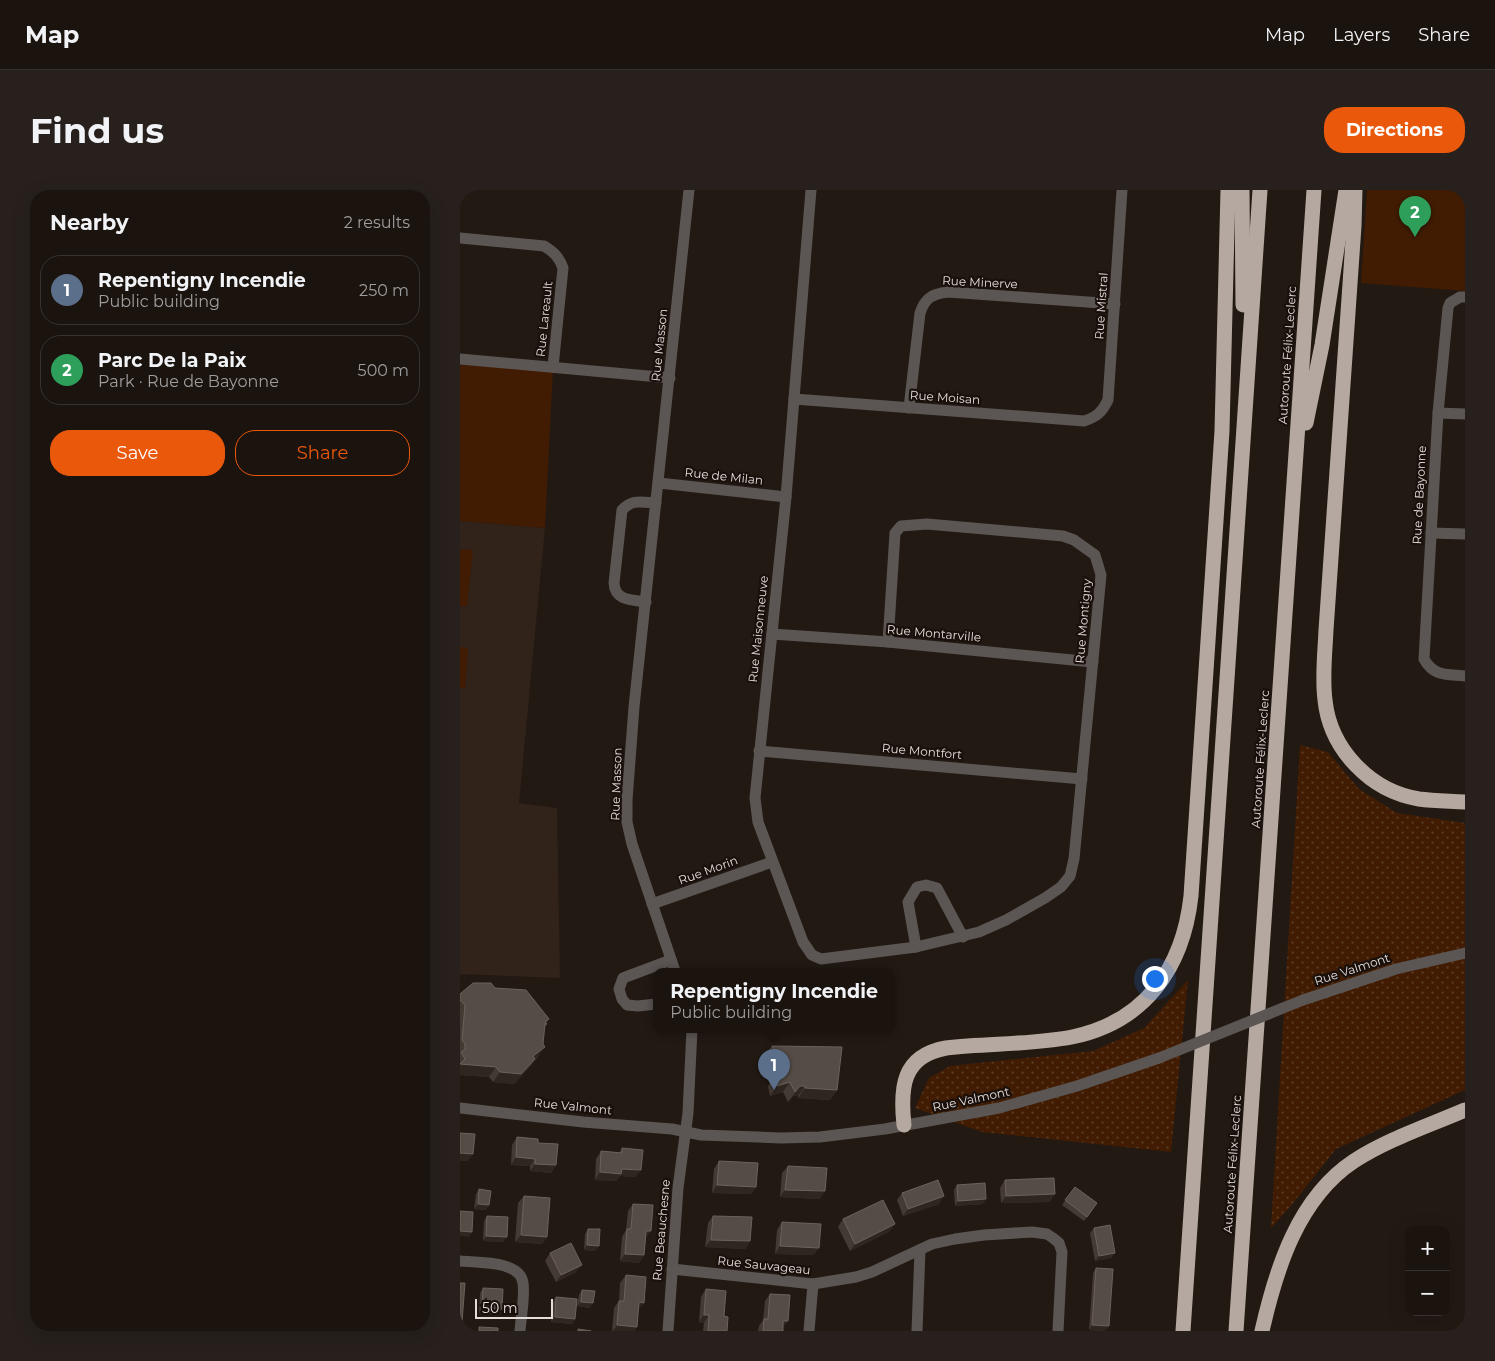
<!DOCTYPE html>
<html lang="en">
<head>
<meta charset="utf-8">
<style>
  body { margin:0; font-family:Montserrat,sans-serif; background:#27201c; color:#f1f3f6 }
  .controls { position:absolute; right:15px; bottom:15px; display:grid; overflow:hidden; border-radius:10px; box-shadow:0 5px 20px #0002 }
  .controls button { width:45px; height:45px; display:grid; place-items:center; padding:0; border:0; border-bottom:1px solid #38322e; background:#1a130e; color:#f1f3f6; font:25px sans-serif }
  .scale { position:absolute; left:15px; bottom:12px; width:78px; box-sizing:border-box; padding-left:5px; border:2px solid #e4ddd9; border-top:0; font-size:14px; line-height:18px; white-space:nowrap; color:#e4ddd9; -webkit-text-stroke:4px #19100b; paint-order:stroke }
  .you { position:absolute; left:694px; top:788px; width:18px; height:18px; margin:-12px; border:4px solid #fff; border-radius:50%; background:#1a73e8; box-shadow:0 0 0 8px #1a73e833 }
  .badge { display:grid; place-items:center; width:32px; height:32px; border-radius:50%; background:#ea580c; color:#fff; font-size:16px; font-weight:700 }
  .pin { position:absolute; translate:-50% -41px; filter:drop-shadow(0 1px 2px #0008) }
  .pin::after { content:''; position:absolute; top:26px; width:18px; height:15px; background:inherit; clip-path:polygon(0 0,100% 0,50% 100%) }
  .popup { position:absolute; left:193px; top:778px; width:242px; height:65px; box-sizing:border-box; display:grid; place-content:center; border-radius:10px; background:#1a130e; filter:drop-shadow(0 1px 4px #0005); font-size:16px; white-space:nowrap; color:#9f9e9e }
  .popup b { font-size:19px; color:#f1f3f6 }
  .popup::after { content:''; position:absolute; left:50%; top:100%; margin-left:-10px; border:10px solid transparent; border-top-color:#1a130e }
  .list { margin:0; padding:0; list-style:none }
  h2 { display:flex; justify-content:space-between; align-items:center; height:65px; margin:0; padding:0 20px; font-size:21px }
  h2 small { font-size:16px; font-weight:400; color:#9f9e9e }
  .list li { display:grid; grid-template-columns:32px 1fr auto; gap:15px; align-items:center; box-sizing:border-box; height:70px; margin:0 10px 10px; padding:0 10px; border:1px solid #38322e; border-radius:20px }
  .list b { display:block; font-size:19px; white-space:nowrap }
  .list p { margin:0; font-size:16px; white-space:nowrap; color:#9f9e9e }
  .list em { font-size:16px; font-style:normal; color:#9f9e9e }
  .actions { display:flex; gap:10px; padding:15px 20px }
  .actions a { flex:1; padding:11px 0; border:1px solid #ea580c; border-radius:20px; text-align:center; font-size:18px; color:#ea580c }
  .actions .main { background:#ea580c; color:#fff }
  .map { position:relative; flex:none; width:1005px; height:1141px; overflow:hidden; border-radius:20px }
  header { display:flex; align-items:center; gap:30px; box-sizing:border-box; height:70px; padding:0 25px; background:#1a130e; border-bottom:1px solid #38322e }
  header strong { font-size:24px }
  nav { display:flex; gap:28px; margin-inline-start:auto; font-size:18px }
  .intro { display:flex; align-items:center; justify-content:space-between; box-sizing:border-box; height:120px; padding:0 30px }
  h1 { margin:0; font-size:35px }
  .button { padding:12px 22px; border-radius:20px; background:#ea580c; color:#fff; font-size:18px; font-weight:700 }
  main { display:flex; gap:30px; padding:0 30px }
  aside { flex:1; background:#1a130e; border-radius:20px; box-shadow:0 5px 20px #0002 }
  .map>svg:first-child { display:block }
</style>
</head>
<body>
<header>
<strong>Map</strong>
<nav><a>Map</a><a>Layers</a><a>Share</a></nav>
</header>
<div class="intro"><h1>Find us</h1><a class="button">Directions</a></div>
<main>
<aside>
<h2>Nearby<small>2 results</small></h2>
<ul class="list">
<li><span class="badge" style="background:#5c6f8a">1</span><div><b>Repentigny Incendie</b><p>Public building</p></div><em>250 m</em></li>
<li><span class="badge" style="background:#2e9e5b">2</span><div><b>Parc De la Paix</b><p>Park · Rue de Bayonne</p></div><em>500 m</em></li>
</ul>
<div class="actions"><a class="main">Save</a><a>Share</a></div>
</aside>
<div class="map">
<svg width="1005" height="1141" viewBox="0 0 1005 1141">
  <defs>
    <pattern id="grass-dots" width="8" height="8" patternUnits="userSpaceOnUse" patternTransform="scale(1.25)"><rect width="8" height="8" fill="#411c02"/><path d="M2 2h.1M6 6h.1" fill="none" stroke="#5c3d26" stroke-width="1.8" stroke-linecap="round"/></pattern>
  </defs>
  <rect width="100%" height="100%" fill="#221913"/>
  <!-- built -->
  <path fill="#31221a" d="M 0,331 L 85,338 L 59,613 L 97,618 L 100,788 L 0,784 Z"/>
  <!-- grass -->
  <g fill="url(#grass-dots)">
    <path d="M 840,555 L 868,562 L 899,599 L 937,623 L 1005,633 L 1005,900 L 876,959 L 830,1017 L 811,1038 Z"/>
    <path d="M 728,790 L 711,962 L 522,942 L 455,918 L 469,888 L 490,876 L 633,861 L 684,838 Z"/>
  </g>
  <!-- green -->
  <g fill="#411c02">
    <path d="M 907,0 L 1005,0 L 1005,101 L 901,93 Z"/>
    <path d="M 0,171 L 93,177 L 85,338 L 0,331 Z"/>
    <path d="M 0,359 L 13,360 L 7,416 L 0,416 Z"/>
    <path d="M 0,457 L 8,458 L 5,498 L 0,498 Z"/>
  </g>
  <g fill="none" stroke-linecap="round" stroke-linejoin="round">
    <!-- minor -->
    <g stroke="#5b5653" stroke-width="11">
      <path d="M 351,0 L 326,307 L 295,608 L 298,632 L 343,752 L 352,765 L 361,769 L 456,757 L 519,742 L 546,730 L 585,708 L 601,697 L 610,686 L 614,669 L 641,385 L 635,365 L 614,350 L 603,346 L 467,334 L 441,336 L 435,343 L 428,452"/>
      <path d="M 0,48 L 84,56 C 94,62 99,67 103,78 L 93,177"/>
      <path d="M 1005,107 L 1000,107 L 990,113 L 988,118 L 978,223 L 964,469 C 974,487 987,484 1005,486"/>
      <path d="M 0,169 L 210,188"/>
      <path d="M 334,209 L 624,231 C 637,227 642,222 648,210 L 662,0"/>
      <path d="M 449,218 L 460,123 C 465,108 472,104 488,102 L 655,114"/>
      <path d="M 978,223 L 1005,224"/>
      <path d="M 199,293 L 326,307"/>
      <path d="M 971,343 L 1005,344"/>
      <path d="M 186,412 C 172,410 155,411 154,393 L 162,320 C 172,309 181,312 196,313"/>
      <path d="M 312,444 L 428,452 L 633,472"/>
      <path d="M 299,561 L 622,589"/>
      <path d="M 192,714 L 312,672"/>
      <path d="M 456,757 L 448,712 L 457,697 L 466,695 L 477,698 L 503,747"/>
      <path d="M 215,781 L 172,654 L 167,632 L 167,610 L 174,517 L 229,0"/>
      <path d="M 843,810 L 936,779 L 1005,763"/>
      <path d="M 196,814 L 178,816 L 167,815 L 162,809 L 159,799 L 163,788 L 211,770"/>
      <path d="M 0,918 L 123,932 L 212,939 L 241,945 L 321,948 L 360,947 L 425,939 L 539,918 L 617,896 L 699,868"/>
      <path d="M 0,1071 C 17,1073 60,1070 63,1093 C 65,1107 61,1127 60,1141"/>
      <path d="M 212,1079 L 353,1094 L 396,1087 L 412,1082 L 472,1054 L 495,1049 L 524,1045 L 572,1042 L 587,1044 L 593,1048 L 599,1053 L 602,1062 L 598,1141"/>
      <path d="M 208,1141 L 218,998 L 228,923 L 232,839"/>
      <path d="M 349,1141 L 353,1094"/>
      <path d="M 457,1141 L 460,1060"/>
    </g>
    <!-- highway -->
    <g stroke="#b5a8a1" stroke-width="15">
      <path d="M 782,0 L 783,115"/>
      <path d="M 895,0 L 894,36 L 866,440 C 865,463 862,487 865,510 C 870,559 910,601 959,609 C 974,611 990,611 1005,612"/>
      <path d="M 846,233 L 862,155 L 886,0"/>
      <path d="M 444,935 C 440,898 442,866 486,858 C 527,853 570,855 612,847 C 685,832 723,778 731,706 L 762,241 L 768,0"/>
      <path d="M 723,1141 L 800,0"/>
      <path d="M 776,1141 L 854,0"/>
      <path d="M 802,1141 C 816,1079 838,1008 894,971 C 928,949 968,936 1005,920"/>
    </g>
    <!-- minor-bridge -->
    <path stroke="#5b5653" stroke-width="11" d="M 699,868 L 843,810"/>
  </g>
  <!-- wall -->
  <g fill="#443a34">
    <path d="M 35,798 L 89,829 L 86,833 L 87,834 L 85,837 L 78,867 L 75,870 L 68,879 L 54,894 L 33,892 L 29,887 L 0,885 L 0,804 Z"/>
    <path d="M 312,856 L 377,900 L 370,910 L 338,908 L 338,906 L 333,906 L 328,912 L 323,902 L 310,906 L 308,896 L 315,887 L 316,886 L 305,865 Z"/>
    <path d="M 57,947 L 78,953 L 96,975 L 91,983 L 70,981 L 70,976 L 51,975 L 52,955 Z"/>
    <path d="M 162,958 L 176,987 L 160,986 L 156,991 L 135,990 L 136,969 L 141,961 L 159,963 Z"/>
    <path d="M 259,971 L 296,997 L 291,1004 L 252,1003 L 254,979 Z"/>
    <path d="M 328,976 L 360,1009 L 320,1007 L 322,983 Z"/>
    <path d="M 545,990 L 590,1012 L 541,1013 L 540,998 Z"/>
    <path d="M 497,995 L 523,1014 L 495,1016 L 494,1000 Z"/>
    <path d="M 615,997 L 637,1013 L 624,1031 L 602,1015 Z"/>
    <path d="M 19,999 L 26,1020 L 14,1019 L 16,1004 Z"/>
    <path d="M 442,1003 L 479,1014 L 443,1026 L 437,1010 Z"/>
    <path d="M 64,1006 L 87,1047 L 82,1054 L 55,1052 L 58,1013 Z"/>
    <path d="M 173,1014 L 186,1048 L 184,1065 L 179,1073 L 160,1071 L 162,1047 L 166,1040 L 168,1021 Z"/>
    <path d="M 27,1026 L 47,1047 L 43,1052 L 23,1051 L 24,1031 Z"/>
    <path d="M 253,1026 L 290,1051 L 285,1059 L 245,1057 L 248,1033 Z"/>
    <path d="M 383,1029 L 430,1041 L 390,1061 L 378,1037 Z"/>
    <path d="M 322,1032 L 354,1065 L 315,1064 L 317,1040 Z"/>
    <path d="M 634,1038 L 655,1063 L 651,1068 L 635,1071 L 630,1043 Z"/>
    <path d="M 128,1039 L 135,1061 L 124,1060 L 125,1044 Z"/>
    <path d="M 90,1063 L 116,1082 L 96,1092 L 85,1071 Z"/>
    <path d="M 636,1078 L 645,1141 L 629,1140 L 633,1083 Z"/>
    <path d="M 166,1085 L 178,1120 L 177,1137 L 174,1141 L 152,1141 L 154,1118 L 159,1111 L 160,1093 Z"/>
    <path d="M 23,1098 L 38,1124 L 19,1123 L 20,1103 Z"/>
    <path d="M 246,1099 L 264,1126 L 267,1141 L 243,1141 L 244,1133 L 239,1132 L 241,1107 Z"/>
    <path d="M 122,1100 L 130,1118 L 117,1116 L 119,1105 Z"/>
    <path d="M 310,1104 L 323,1138 L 323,1141 L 298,1141 L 299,1136 L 303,1130 L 305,1111 Z"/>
    <path d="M 96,1107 L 115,1129 L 112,1134 L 91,1132 L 93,1112 Z"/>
  </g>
  <!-- shaded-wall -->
  <g fill="#2f2620">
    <path d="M 85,857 L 68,879 L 54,894 L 33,892 L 40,882 L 73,866 Z"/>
    <path d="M 0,874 L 36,877 L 29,887 L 0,885 Z"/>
    <path d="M 330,892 L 323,902 L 310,906 L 317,896 Z"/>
    <path d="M 340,896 L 345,896 L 338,906 L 333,906 L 328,912 Z"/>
    <path d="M 345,898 L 377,900 L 370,910 L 338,908 Z"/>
    <path d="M 0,963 L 13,964 L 8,971 L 0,971 Z"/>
    <path d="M 56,967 L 75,969 L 70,976 L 51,975 Z"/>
    <path d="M 75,974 L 96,975 L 91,983 L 70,981 Z"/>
    <path d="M 162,979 L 181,980 L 176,987 L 160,986 L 156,991 L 135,990 L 140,982 Z"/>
    <path d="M 257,995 L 296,997 L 291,1004 L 252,1003 Z"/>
    <path d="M 325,1000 L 365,1001 L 360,1009 L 320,1007 Z"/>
    <path d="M 595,1004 L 590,1012 L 541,1013 L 546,1006 Z"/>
    <path d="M 484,1006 L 479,1014 L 443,1026 L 448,1019 Z"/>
    <path d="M 526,1009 L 523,1014 L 495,1016 L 498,1011 Z"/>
    <path d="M 18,1014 L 29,1015 L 26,1020 L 14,1019 Z"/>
    <path d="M 435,1034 L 430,1041 L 390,1061 L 395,1054 Z"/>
    <path d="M 0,1041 L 12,1042 L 9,1047 L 0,1046 Z"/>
    <path d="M 186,1041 L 191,1041 L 186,1048 Z"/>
    <path d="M 61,1045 L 87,1047 L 82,1054 L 55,1052 Z"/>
    <path d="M 26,1046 L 47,1047 L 43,1052 L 23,1051 Z"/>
    <path d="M 251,1050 L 290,1051 L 285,1059 L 245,1057 Z"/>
    <path d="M 127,1055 L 139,1056 L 135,1061 L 124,1060 Z"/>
    <path d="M 320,1056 L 359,1058 L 354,1065 L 315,1064 Z"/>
    <path d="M 655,1063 L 651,1068 L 635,1071 L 639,1066 Z"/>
    <path d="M 165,1064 L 184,1065 L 179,1073 L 160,1071 Z"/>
    <path d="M 122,1075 L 116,1082 L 96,1092 L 101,1085 Z"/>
    <path d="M 121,1112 L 133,1113 L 130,1118 L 117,1116 Z"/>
    <path d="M 179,1112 L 184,1113 L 178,1120 Z"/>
    <path d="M 22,1118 L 42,1119 L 38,1124 L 19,1123 Z"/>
    <path d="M 244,1125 L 249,1125 L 244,1133 L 239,1132 Z"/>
    <path d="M 95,1127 L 115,1129 L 112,1134 L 91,1132 Z"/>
    <path d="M 323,1131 L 328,1131 L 323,1138 Z"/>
    <path d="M 157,1135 L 177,1137 L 174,1141 L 153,1141 Z"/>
    <path d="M 632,1135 L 649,1136 L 645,1141 L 629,1140 Z"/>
  </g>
  <!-- building -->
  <g fill="#554c46" stroke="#6c625d">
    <path d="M 13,793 L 31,793 L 35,798 L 66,800 L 89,829 L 85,832 L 87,834 L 85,834 L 83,854 L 85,857 L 73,866 L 75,869 L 61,884 L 40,882 L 36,877 L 0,874 L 5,869 L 1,862 L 5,859 L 5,854 L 2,850 L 5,815 L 0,810 L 0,804 Z"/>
    <path d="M 312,856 L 382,857 L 377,900 L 345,898 L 345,896 L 340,896 L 335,902 L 330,892 L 317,896 L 315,887 L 324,885 L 322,881 L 324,880 Z"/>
    <path d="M 0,943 L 15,944 L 13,964 L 0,963 Z"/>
    <path d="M 57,947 L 78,949 L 78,953 L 98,954 L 96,975 L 75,974 L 75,969 L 56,967 Z"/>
    <path d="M 162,958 L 183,960 L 181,980 L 162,979 L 161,984 L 140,982 L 141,961 L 162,963 Z"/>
    <path d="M 259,971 L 298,973 L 296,997 L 257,995 Z"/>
    <path d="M 328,976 L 367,978 L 365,1001 L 325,1000 Z"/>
    <path d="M 594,988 L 595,1004 L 546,1006 L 545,990 Z"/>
    <path d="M 478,990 L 484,1006 L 448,1019 L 442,1003 Z"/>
    <path d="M 525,993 L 526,1009 L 498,1011 L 497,995 Z"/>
    <path d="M 615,997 L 637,1013 L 627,1027 L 605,1010 Z"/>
    <path d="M 19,999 L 31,1001 L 29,1015 L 18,1014 Z"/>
    <path d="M 64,1006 L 90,1008 L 87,1047 L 61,1045 Z"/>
    <path d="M 423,1010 L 435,1034 L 395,1054 L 383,1029 Z"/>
    <path d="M 173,1014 L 193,1015 L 191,1041 L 186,1041 L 184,1065 L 165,1064 L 167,1039 L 171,1039 Z"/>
    <path d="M 0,1021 L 13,1022 L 12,1042 L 0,1041 Z"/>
    <path d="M 27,1026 L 48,1027 L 47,1047 L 26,1046 Z"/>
    <path d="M 253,1026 L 292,1027 L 290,1051 L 251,1050 Z"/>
    <path d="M 322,1032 L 361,1034 L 359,1058 L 320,1056 Z"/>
    <path d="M 650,1035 L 655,1063 L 639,1066 L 634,1038 Z"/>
    <path d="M 128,1039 L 140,1039 L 139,1056 L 127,1055 Z"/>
    <path d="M 111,1053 L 122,1075 L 101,1085 L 90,1063 Z"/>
    <path d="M 636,1078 L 653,1079 L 649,1136 L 632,1135 Z"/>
    <path d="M 166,1085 L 186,1087 L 184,1113 L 179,1112 L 177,1137 L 157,1135 L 159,1111 L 164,1111 Z"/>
    <path d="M 0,1093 L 5,1093 L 2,1132 L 0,1132 Z"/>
    <path d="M 23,1098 L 43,1099 L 42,1119 L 22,1118 Z"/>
    <path d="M 246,1099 L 266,1101 L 264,1126 L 268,1127 L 267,1141 L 248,1141 L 249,1125 L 244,1125 Z"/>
    <path d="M 122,1100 L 135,1101 L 133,1113 L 121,1112 Z"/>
    <path d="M 310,1104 L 330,1105 L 328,1131 L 323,1131 L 323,1141 L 303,1141 L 304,1129 L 308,1129 Z"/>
    <path d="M 96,1107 L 117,1109 L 115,1129 L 95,1127 Z"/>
    <path d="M 19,1137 L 38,1138 L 38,1141 L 19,1141 Z"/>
    <path d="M 118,1139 L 131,1141 L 118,1141 Z"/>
  </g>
  <g text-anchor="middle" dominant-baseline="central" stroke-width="4.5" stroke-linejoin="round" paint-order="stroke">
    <!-- street labels -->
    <g font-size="12" fill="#e4ddd9" stroke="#19100b">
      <text transform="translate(520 92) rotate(3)">Rue Minerve</text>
      <text transform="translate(641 116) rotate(-86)">Rue Mistral</text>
      <text transform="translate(84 129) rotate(-84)">Rue Lareault</text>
      <text transform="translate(199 155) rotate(-84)">Rue Masson</text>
      <text transform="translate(827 165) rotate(-86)">Autoroute Félix-Leclerc</text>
      <text transform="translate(485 207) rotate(4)">Rue Moisan</text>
      <text transform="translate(264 286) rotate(6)">Rue de Milan</text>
      <text transform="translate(959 305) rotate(-87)">Rue de Bayonne</text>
      <text transform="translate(623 431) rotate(-85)">Rue Montigny</text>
      <text transform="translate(298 439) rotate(-84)">Rue Maisonneuve</text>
      <text transform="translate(474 443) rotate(5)">Rue Montarville</text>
      <text transform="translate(462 561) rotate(5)">Rue Montfort</text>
      <text transform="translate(800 569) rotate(-86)">Autoroute Félix-Leclerc</text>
      <text transform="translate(156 594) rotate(-88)">Rue Masson</text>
      <text transform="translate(248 680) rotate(-20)">Rue Morin</text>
      <text transform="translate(892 779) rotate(-18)">Rue Valmont</text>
      <text transform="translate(511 909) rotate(-12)">Rue Valmont</text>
      <text transform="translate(113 916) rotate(6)">Rue Valmont</text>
      <text transform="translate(772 974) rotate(-86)">Autoroute Félix-Leclerc</text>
      <text transform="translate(201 1040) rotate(-85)">Rue Beauchesne</text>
      <text transform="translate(304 1075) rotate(6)">Rue Sauvageau</text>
    </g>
  </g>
</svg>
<div class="controls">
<button>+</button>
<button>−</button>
</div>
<div class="scale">50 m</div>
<div class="you"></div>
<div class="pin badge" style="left:314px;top:900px;background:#5c6f8a">1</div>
<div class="popup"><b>Repentigny Incendie</b>Public building</div>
<div class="pin badge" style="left:955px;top:47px;background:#2e9e5b">2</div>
</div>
</main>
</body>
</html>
